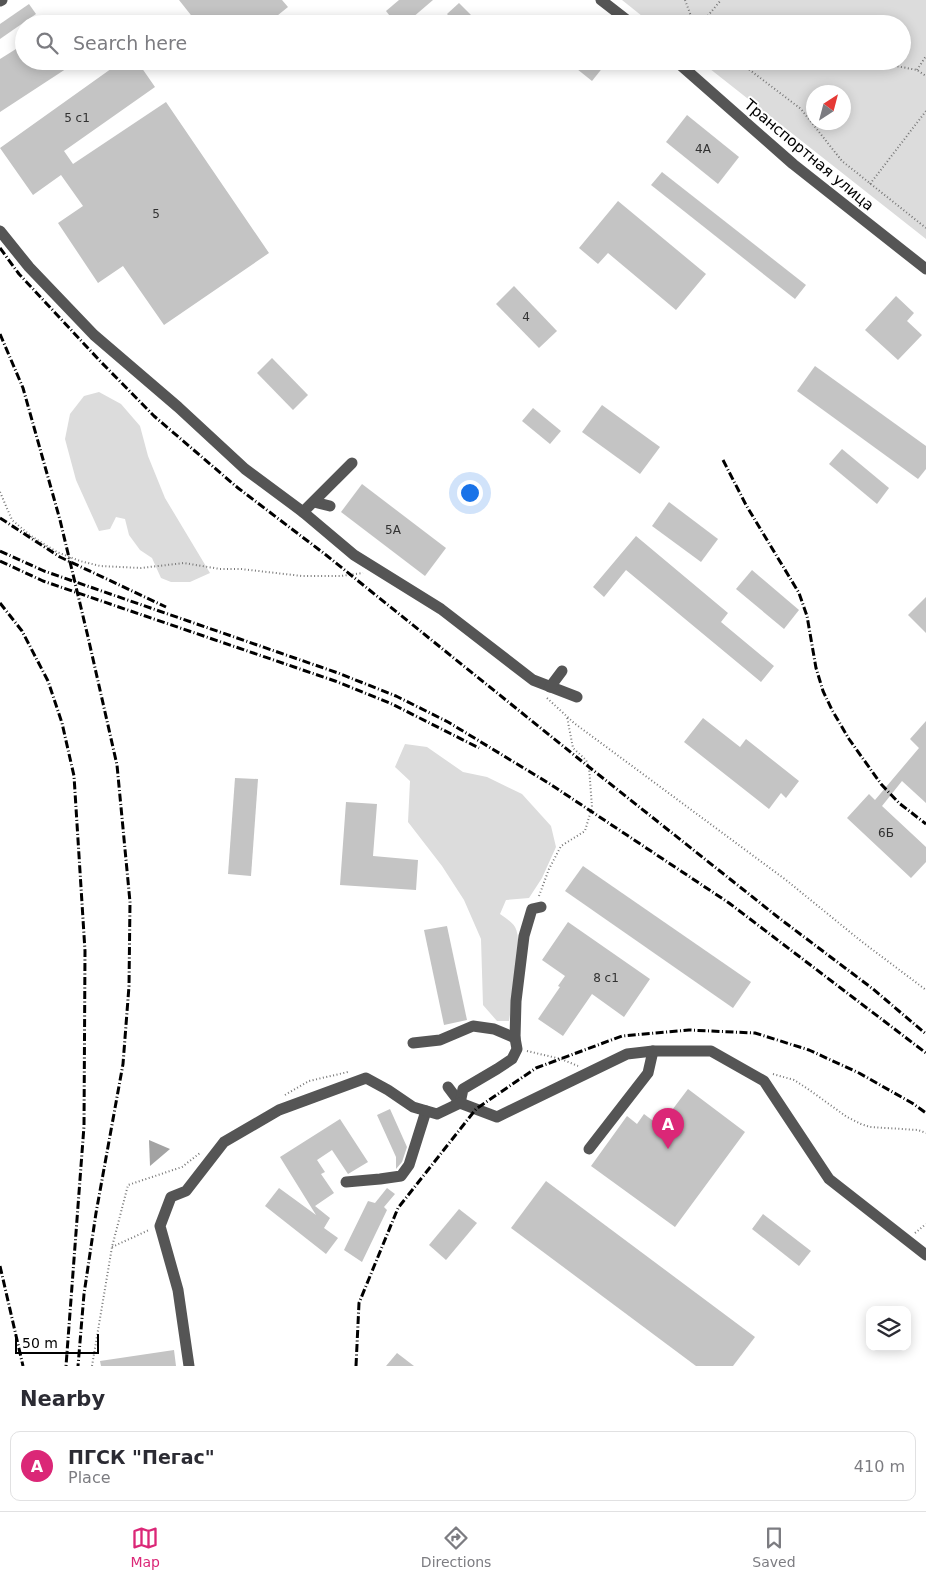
<!DOCTYPE html>
<html lang="en">
<head>
<meta charset="utf-8">
<style>
  body { margin:0; font-family:"DejaVu Sans",sans-serif; background:#f7f7f7; color:#2b2b33 }
  .controls { position:absolute; right:15px; bottom:15px; display:grid; overflow:hidden; border-radius:10px; box-shadow:0 2px 12px #0003 }
  .controls button { width:45px; height:45px; display:grid; place-items:center; padding:0; border:0; border-bottom:1px solid #e1e1e2; background:#fff; color:#2b2b33; font:25px sans-serif }
  .compass { position:absolute; left:806px; top:85px; width:45px; height:45px; border-radius:50%; background:#fff; box-shadow:0 2px 12px #0003; rotate:36deg }
  .scale { position:absolute; left:15px; bottom:12px; width:84px; box-sizing:border-box; padding-left:5px; border:2px solid #000; border-top:0; font-size:14px; line-height:18px; white-space:nowrap; color:#000; -webkit-text-stroke:4px #fff; paint-order:stroke }
  .you { position:absolute; left:469px; top:492px; width:18px; height:18px; margin:-12px; border:4px solid #fff; border-radius:50%; background:#1a73e8; box-shadow:0 0 0 8px #1a73e833 }
  .badge { display:grid; place-items:center; width:32px; height:32px; border-radius:50%; background:#db2777; color:#fff; font-size:16px; font-weight:700 }
  .pin { position:absolute; translate:-50% -41px; filter:drop-shadow(0 1px 2px #0008) }
  .pin::after { content:''; position:absolute; top:26px; width:18px; height:15px; background:inherit; clip-path:polygon(0 0,100% 0,50% 100%) }
  .list { margin:0; padding:0; list-style:none }
  h2 { display:flex; justify-content:space-between; align-items:center; height:65px; margin:0; padding:0 20px; font-size:21px }
  h2 small { font-size:16px; font-weight:400; color:#7c7c81 }
  .list li { display:grid; grid-template-columns:32px 1fr auto; gap:15px; align-items:center; box-sizing:border-box; height:70px; margin:0 10px 10px; padding:0 10px; border:1px solid #e1e1e2; border-radius:10px }
  .list b { display:block; font-size:19px; white-space:nowrap }
  .list p { margin:0; font-size:16px; white-space:nowrap; color:#7c7c81 }
  .list em { font-size:16px; font-style:normal; color:#7c7c81 }
  .icon { flex:none; width:28px; height:28px; fill:none; stroke:currentColor; stroke-width:2; stroke-linecap:round; stroke-linejoin:round }
  .map { position:relative; flex:none; width:926px; height:1366px; overflow:hidden }
  .search { position:absolute; background:#fff; box-shadow:0 2px 12px #0003; left:15px; right:15px; top:15px; height:55px; display:flex; align-items:center; gap:12px; box-sizing:border-box; padding:0 18px; border-radius:28px; color:#7c7c81; font-size:19px }
  .sheet { height:145px; background:#fff }
  nav { display:flex; justify-content:space-around; align-items:center; box-sizing:border-box; height:70px; border-top:1px solid #e1e1e2; background:#fff; font-size:14px; color:#7c7c81 }
  nav a { display:grid; justify-items:center; gap:2px }
  nav .on { color:#db2777 }
  .map>svg:first-child { display:block }
</style>
</head>
<body>
<div class="map">
<svg width="926" height="1366" viewBox="0 0 926 1366">
  <rect width="100%" height="100%" fill="#fff"/>
  <!-- green -->
  <g fill="#dcdcdc" fill-rule="evenodd">
    <path d="M 622,0 L 926,0 L 926,239 L 700,61 L 902,61 L 902,24 L 652,24 ZM 814,92 L 844,92 L 844,122 L 814,122 Z"/>
    <path d="M 99,392 L 121,404 L 140,426 L 148,456 L 165,498 L 210,573 L 190,582 L 171,582 L 161,578 L 152,558 L 140,550 L 129,535 L 125,519 L 116,517 L 110,529 L 99,531 L 76,480 L 65,439 L 70,414 L 84,396 Z"/>
    <path d="M 405,744 L 427,747 L 463,772 L 487,777 L 522,794 L 551,826 L 556,847 L 542,878 L 529,898 L 506,900 L 500,914 C 504,917 512,922 515,927 C 524,942 512,1002 509,1021 L 497,1021 L 483,1005 L 481,939 L 464,900 L 442,866 L 408,822 L 410,781 L 395,767 Z"/>
  </g>
  <!-- water -->
  <path fill="#a3a3a3" d="M 149,1140 L 170,1149 L 150,1166 Z"/>
  <!-- building -->
  <g fill="#c4c4c4">
    <path d="M 179,0 L 282,0 L 288,7 L 267,24 L 198,24 Z"/>
    <path d="M 399,0 L 433,0 L 405,24 L 396,24 L 386,11 Z"/>
    <path d="M 459,3 L 475,19 L 470,24 L 456,24 L 447,14 Z"/>
    <path d="M 29,4 L 36,14 L 0,39 L 0,24 Z"/>
    <path d="M 24,44 L 24,61 L 78,61 L 0,112 L 0,59 Z"/>
    <path d="M 122,61 L 137,61 L 155,87 L 64,151 L 73,164 L 166,102 L 269,253 L 164,325 L 123,266 L 98,283 L 58,223 L 83,206 L 61,175 L 33,195 L 0,148 Z"/>
    <path d="M 567,61 L 608,61 L 592,81 Z"/>
    <path d="M 687,115 L 739,157 L 718,184 L 666,142 Z"/>
    <path d="M 662,172 L 806,285 L 795,299 L 651,185 Z"/>
    <path d="M 618,201 L 706,274 L 676,310 L 608,253 L 598,264 L 579,248 Z"/>
    <path d="M 514,286 L 557,331 L 539,348 L 496,304 Z"/>
    <path d="M 896,296 L 914,313 L 907,321 L 922,335 L 898,360 L 865,330 Z"/>
    <path d="M 272,358 L 308,395 L 293,410 L 257,373 Z"/>
    <path d="M 815,366 L 926,446 L 926,469 L 918,479 L 797,391 Z"/>
    <path d="M 602,405 L 660,447 L 640,474 L 582,432 Z"/>
    <path d="M 533,408 L 561,431 L 550,444 L 522,421 Z"/>
    <path d="M 842,449 L 889,488 L 877,504 L 829,464 Z"/>
    <path d="M 362,484 L 446,548 L 425,576 L 341,512 Z"/>
    <path d="M 669,502 L 718,539 L 701,562 L 652,526 Z"/>
    <path d="M 636,536 L 728,613 L 721,622 L 774,666 L 761,682 L 626,570 L 604,597 L 593,587 Z"/>
    <path d="M 752,570 L 799,610 L 784,629 L 736,589 Z"/>
    <path d="M 926,597 L 926,633 L 908,615 Z"/>
    <path d="M 703,718 L 740,747 L 746,739 L 799,781 L 786,798 L 781,793 L 769,809 L 684,742 Z"/>
    <path d="M 926,721 L 926,803 L 902,781 L 882,806 L 926,847 L 926,862 L 911,878 L 847,818 L 869,794 L 875,800 L 919,748 L 910,739 Z"/>
    <path d="M 235,778 L 258,779 L 251,876 L 228,874 Z"/>
    <path d="M 346,802 L 377,804 L 373,856 L 418,860 L 416,890 L 340,885 Z"/>
    <path d="M 583,866 L 751,982 L 733,1008 L 565,891 Z"/>
    <path d="M 568,922 L 650,979 L 624,1017 L 592,994 L 563,1036 L 538,1019 L 560,987 L 558,986 L 565,976 L 542,960 Z"/>
    <path d="M 447,926 L 467,1020 L 444,1025 L 424,930 Z"/>
    <path d="M 688,1089 L 745,1132 L 675,1227 L 591,1166 L 627,1116 L 637,1124 L 644,1114 L 660,1126 Z"/>
    <path d="M 390,1109 L 407,1147 L 402,1162 L 396,1169 L 396,1157 L 377,1115 Z"/>
    <path d="M 340,1119 L 368,1162 L 348,1174 L 332,1150 L 317,1160 L 325,1172 L 321,1174 L 334,1193 L 315,1206 L 330,1218 L 324,1228 L 338,1238 L 326,1254 L 265,1206 L 279,1188 L 316,1215 L 280,1157 Z"/>
    <path d="M 546,1181 L 755,1337 L 733,1366 L 696,1366 L 511,1228 Z"/>
    <path d="M 387,1188 L 395,1194 L 384,1207 L 387,1210 L 362,1262 L 344,1250 L 368,1201 L 375,1203 Z"/>
    <path d="M 459,1209 L 477,1223 L 446,1260 L 429,1245 Z"/>
    <path d="M 763,1214 L 811,1251 L 799,1266 L 752,1229 Z"/>
    <path d="M 174,1350 L 176,1366 L 101,1366 L 100,1361 Z"/>
    <path d="M 397,1353 L 414,1366 L 386,1366 Z"/>
  </g>
  <g fill="none" stroke-linecap="round" stroke-linejoin="round">
    <!-- path -->
    <g stroke="#777" stroke-width="2" stroke-dasharray="1 2.5" stroke-linecap="butt">
      <path d="M 685,0 L 694,24"/>
      <path d="M 701,24 L 721,0"/>
      <path d="M 738,61 L 801,109 L 842,161 L 926,228"/>
      <path d="M 870,61 L 917,70 L 926,76"/>
      <path d="M 917,70 L 926,56"/>
      <path d="M 870,184 L 926,111"/>
      <path d="M 0,492 L 12,520 L 31,536 L 57,552 L 80,561 L 100,566 L 141,568 L 184,563 L 220,569 L 241,569 L 302,576 L 341,576 L 363,573"/>
      <path d="M 547,698 L 574,723 L 786,880 L 861,941 L 926,990"/>
      <path d="M 539,896 L 549,869 L 561,846 L 585,831 L 592,807 L 589,767 L 586,760 L 573,748 L 567,717"/>
      <path d="M 527,1051 L 561,1059 L 578,1066"/>
      <path d="M 773,1074 L 794,1080 L 808,1089 L 847,1117 L 861,1124 L 870,1127 L 918,1130 L 926,1133"/>
      <path d="M 285,1095 L 309,1081 L 348,1072"/>
      <path d="M 915,1233 L 926,1224"/>
      <path d="M 112,1247 L 149,1230"/>
      <path d="M 92,1366 L 112,1247 L 128,1185 L 182,1167 L 200,1153"/>
    </g>
    <!-- minor -->
    <g stroke="#555" stroke-width="11">
      <path d="M 601,0 L 632,24"/>
      <path d="M 0,1 L 2,0"/>
      <path d="M 676,61 L 793,164 L 926,269"/>
      <path d="M 0,231 L 29,267 L 94,335 L 178,407 L 245,469 L 303,512 L 354,555 L 441,609 L 533,680 L 577,697"/>
      <path d="M 314,502 L 330,506"/>
      <path d="M 303,512 L 352,463"/>
      <path d="M 550,687 L 562,671"/>
      <path d="M 413,1043 L 440,1040 L 473,1026 L 494,1029 L 515,1038"/>
      <path d="M 448,1087 L 460,1103"/>
      <path d="M 460,1103 L 463,1089 L 497,1069 L 512,1059 L 517,1049 L 515,1038 L 516,1001 L 524,936 L 532,909 L 541,907"/>
      <path d="M 589,1149 L 648,1073 L 653,1051"/>
      <path d="M 346,1182 L 380,1179 L 401,1176 L 409,1165 L 426,1111"/>
      <path d="M 189,1366 L 178,1290 L 160,1226 L 171,1197 L 186,1191 L 224,1142 L 279,1110 L 366,1078 L 388,1090 L 413,1107 L 437,1114 L 460,1103 L 497,1117 L 627,1054 L 653,1051 L 711,1051 L 764,1081 L 829,1179 L 926,1255"/>
    </g>
    <!-- rail -->
    <g stroke="#000" stroke-width="3" stroke-dasharray="8 2.5 1 2.5" stroke-linecap="butt">
      <path d="M 0,248 L 19,274 L 100,361 L 154,416 L 238,488 L 326,555 L 589,767 L 779,918 L 873,989 L 926,1034"/>
      <path d="M 0,334 L 23,388 L 60,520 L 88,637 L 117,765 L 130,902 L 129,986 L 123,1064 L 96,1213 L 84,1294 L 78,1366"/>
      <path d="M 723,460 L 746,505 L 799,593 L 807,616 L 816,668 L 823,691 L 832,710 L 849,739 L 881,784 L 899,803 L 926,824"/>
      <path d="M 0,518 L 60,557 L 166,607"/>
      <path d="M 0,551 L 44,571 L 338,673 L 396,696 L 448,722 L 550,784 L 729,903 L 926,1053"/>
      <path d="M 0,561 L 43,581 L 335,681 L 392,704 L 479,748"/>
      <path d="M 0,603 L 22,631 L 48,681 L 62,723 L 74,776 L 85,951 L 84,1126 L 66,1366"/>
      <path d="M 0,1266 L 23,1366"/>
      <path d="M 356,1366 L 359,1303 L 398,1208 L 476,1109 L 536,1068 L 622,1036 L 689,1030 L 755,1033 L 809,1050 L 859,1073 L 912,1103 L 926,1113"/>
    </g>
  </g>
  <g text-anchor="middle" dominant-baseline="central" stroke-width="4" stroke-linejoin="round" paint-order="stroke">
    <!-- number labels -->
    <g font-size="12" fill="#313131">
      <text x="77" y="118">5 с1</text>
      <text x="703" y="149">4А</text>
      <text x="156" y="214">5</text>
      <text x="526" y="317">4</text>
      <text x="393" y="530">5А</text>
      <text x="886" y="833">6Б</text>
      <text x="606" y="978">8 с1</text>
    </g>
    <!-- street labels -->
    <g font-size="15" fill="#000" stroke="#fff">
      <text transform="translate(809 155) rotate(40)">Транспортная улица</text>
    </g>
  </g>
</svg>
<div class="controls">
<button><svg class="icon" aria-label="layers" viewBox="0 0 24 24"><path d="M12 4l9 5-9 5-9-5zM3 14l9 5 9-5"/></svg></button>
</div>
<svg class="compass" viewBox="-18 -18 36 36"><path d="M0-13l5 13h-10z" fill="#e53935"/><path d="M0 13l5-13h-10z" fill="#7c7c81"/></svg>
<div class="scale">50 m</div>
<div class="you"></div>
<div class="pin badge" style="left:668px;top:1149px">A</div>
<div class="search"><svg class="icon" aria-label="search" viewBox="0 0 24 24"><circle cx="10" cy="10" r="6"/><path d="M15 15l6 6"/></svg>Search here</div>
</div>
<section class="sheet">
<h2>Nearby<small></small></h2>
<ul class="list">
<li><span class="badge">A</span><div><b>ПГСК &quot;Пегас&quot;</b><p>Place</p></div><em>410 m</em></li>
</ul>
</section>
<nav>
<a class="on"><svg class="icon" aria-label="map" viewBox="0 0 24 24"><path d="M3 6l6-2 6 2 6-2v14l-6 2-6-2-6 2zM9 4v14M15 6v14"/></svg>Map</a>
<a><svg class="icon" aria-label="directions" viewBox="0 0 24 24"><path d="M12 3l9 9-9 9-9-9zM9 14v-3h6M13 9l2 2-2 2"/></svg>Directions</a>
<a><svg class="icon" aria-label="saved" viewBox="0 0 24 24"><path d="M7 4h10v16l-5-4-5 4z"/></svg>Saved</a>
</nav>
</body>
</html>
